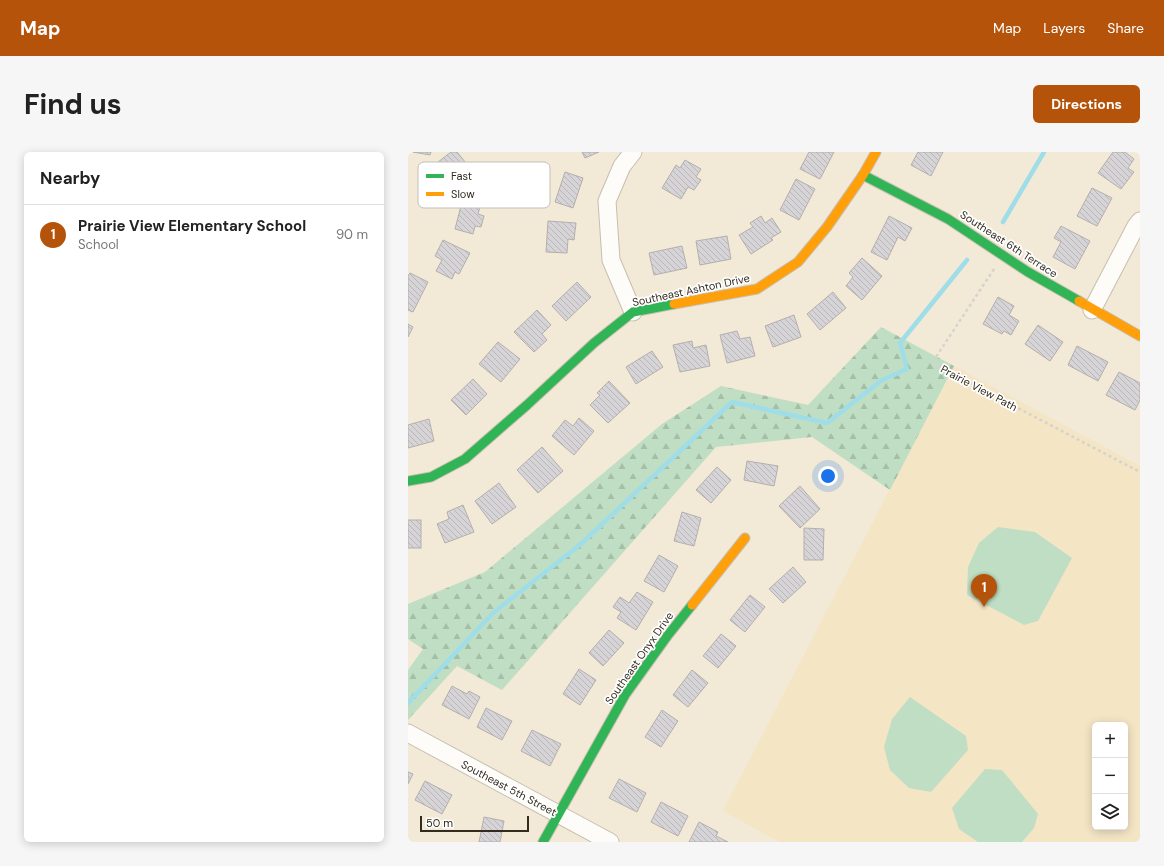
<!DOCTYPE html>
<html lang="en">
<head>
<meta charset="utf-8">
<style>
  body { margin:0; font-family:"DM Sans",sans-serif; background:#f6f6f6; color:#222 }
  .controls { position:absolute; right:12px; bottom:12px; display:grid; overflow:hidden; border-radius:6px; box-shadow:0 2px 10px #0003 }
  .controls button { width:36px; height:36px; display:grid; place-items:center; padding:0; border:0; border-bottom:1px solid #e0e0e0; background:#fff; color:#222; font:20px sans-serif }
  .scale { position:absolute; left:12px; bottom:10px; width:109px; box-sizing:border-box; padding-left:4px; border:2px solid #322b1e; border-top:0; font-size:11px; line-height:14px; white-space:nowrap; color:#322b1e; -webkit-text-stroke:3px #fff; paint-order:stroke }
  .you { position:absolute; left:420px; top:324px; width:14px; height:14px; margin:-10px; border:3px solid #fff; border-radius:50%; background:#1a73e8; box-shadow:0 0 0 6px #1a73e833 }
  .badge { display:grid; place-items:center; width:26px; height:26px; border-radius:50%; background:#b45309; color:#fff; font-size:13px; font-weight:700 }
  .pin { position:absolute; translate:-50% -33px; filter:drop-shadow(0 1px 2px #0008) }
  .pin::after { content:''; position:absolute; top:21px; width:14px; height:12px; background:inherit; clip-path:polygon(0 0,100% 0,50% 100%) }
  .list { margin:0; padding:0; list-style:none }
  h2 { display:flex; justify-content:space-between; align-items:center; height:52px; margin:0; padding:0 16px; font-size:17px }
  h2 small { font-size:13px; font-weight:400; color:#767676 }
  .list li { display:grid; grid-template-columns:26px 1fr auto; gap:12px; align-items:center; box-sizing:border-box; height:60px; padding:0 16px; border-top:1px solid #e0e0e0 }
  .list b { display:block; font-size:15px; white-space:nowrap }
  .list p { margin:0; font-size:13px; white-space:nowrap; color:#767676 }
  .list em { font-size:13px; font-style:normal; color:#767676 }
  .icon { flex:none; width:22px; height:22px; fill:none; stroke:currentColor; stroke-width:2; stroke-linecap:round; stroke-linejoin:round }
  .map { position:relative; flex:none; width:732px; height:690px; overflow:hidden; border-radius:6px }
  header { display:flex; align-items:center; gap:24px; box-sizing:border-box; height:56px; padding:0 20px; background:#b45309; color:#fff }
  header strong { font-size:19px }
  nav { display:flex; gap:22px; margin-inline-start:auto; font-size:14px }
  .intro { display:flex; align-items:center; justify-content:space-between; box-sizing:border-box; height:96px; padding:0 24px }
  h1 { margin:0; font-size:28px }
  .button { padding:10px 18px; border-radius:6px; background:#b45309; color:#fff; font-size:14px; font-weight:700 }
  main { display:flex; gap:24px; padding:0 24px }
  aside { flex:1; background:#fff; border-radius:6px; box-shadow:0 2px 10px #0003 }
  .map>svg:first-child { display:block }
</style>
</head>
<body>
<header>
<strong>Map</strong>
<nav><a>Map</a><a>Layers</a><a>Share</a></nav>
</header>
<div class="intro"><h1>Find us</h1><a class="button">Directions</a></div>
<main>
<aside>
<h2>Nearby<small></small></h2>
<ul class="list">
<li><span class="badge">1</span><div><b>Prairie View Elementary School</b><p>School</p></div><em>90 m</em></li>
</ul>
</aside>
<div class="map">
<svg width="732" height="690" viewBox="0 0 732 690">
  <defs>
    <pattern id="forest-firs" width="22" height="20" patternUnits="userSpaceOnUse"><rect width="22" height="20" fill="#c0dec3"/><path d="M5 1l3.5 6h-7zM16 11l3.5 6h-7z" fill="#a5bfa7"/></pattern>
    <pattern id="building-back-hatch" width="6" height="6" patternUnits="userSpaceOnUse"><rect width="6" height="6" fill="#d7d4d8"/><path d="M-1 5l2 2M0 0l6 6M5-1l2 2" fill="none" stroke="#b9b6b9"/></pattern>
  </defs>
  <rect width="100%" height="100%" fill="#f2e9d6"/>
  <!-- built -->
  <path fill="#f4e5c5" fill-rule="evenodd" d="M 546,214 L 732,314 L 732,690 L 372,690 L 315,659 ZM 687,573 L 717,573 L 717,675 L 687,675 Z"/>
  <!-- forest -->
  <path fill="url(#forest-firs)" d="M 473,175 L 546,214 L 482,338 L 404,285 L 308,295 L 94,538 L 49,514 L 0,568 L 0,518 L 15,497 L 0,487 L 0,452 L 77,420 L 254,272 L 313,234 L 400,253 Z"/>
  <!-- garden -->
  <g fill="#c0dec3">
    <path d="M 590,375 L 627,380 L 664,406 L 630,469 L 616,473 L 559,443 L 560,415 L 571,391 Z"/>
    <path d="M 502,545 L 558,584 L 560,598 L 523,640 L 501,636 L 482,618 L 476,595 L 484,567 Z"/>
    <path d="M 577,617 L 594,618 L 630,662 L 626,676 L 614,690 L 570,690 L 551,677 L 544,656 Z"/>
  </g>
  <g fill="none" stroke-linecap="round" stroke-linejoin="round">
    <!-- stream -->
    <g stroke="#9fdde8" stroke-width="4.5">
      <path d="M 595,70 L 636,0"/>
      <path d="M 0,551 L 85,461 L 173,392 L 324,250 L 419,271 L 474,228 L 499,217 L 492,191 L 559,108"/>
    </g>
  </g>
  <!-- building -->
  <g fill="url(#building-back-hatch)" stroke="#b3afad">
    <path d="M 5,0 L 23,0 L 22,3 Z"/>
    <path d="M 43,0 L 49,0 L 66,21 L 50,34 L 30,10 Z"/>
    <path d="M 174,0 L 191,0 L 177,6 Z"/>
    <path d="M 401,0 L 426,0 L 412,27 L 392,17 Z"/>
    <path d="M 510,0 L 535,0 L 523,24 L 503,13 Z"/>
    <path d="M 705,0 L 717,0 L 726,7 L 720,16 L 726,20 L 713,37 L 690,21 Z"/>
    <path d="M 277,8 L 293,17 L 288,25 L 293,28 L 286,38 L 280,35 L 273,47 L 254,36 L 268,13 L 272,16 Z"/>
    <path d="M 157,20 L 175,26 L 165,56 L 147,50 Z"/>
    <path d="M 388,27 L 407,37 L 391,68 L 372,58 Z"/>
    <path d="M 684,36 L 704,46 L 689,74 L 669,64 Z"/>
    <path d="M 55,46 L 73,51 L 70,62 L 76,64 L 73,75 L 67,74 L 65,82 L 47,77 Z"/>
    <path d="M 353,64 L 357,71 L 364,66 L 373,80 L 363,86 L 365,88 L 343,102 L 331,83 L 345,75 L 342,71 Z"/>
    <path d="M 481,64 L 504,76 L 497,89 L 490,85 L 479,108 L 463,100 Z"/>
    <path d="M 140,69 L 168,71 L 166,88 L 160,87 L 159,101 L 138,100 Z"/>
    <path d="M 653,74 L 682,89 L 667,117 L 645,105 L 653,90 L 646,86 Z"/>
    <path d="M 319,84 L 323,107 L 292,113 L 288,89 Z"/>
    <path d="M 35,88 L 62,101 L 51,122 L 47,120 L 44,127 L 28,119 L 34,108 L 27,104 Z"/>
    <path d="M 274,94 L 279,116 L 246,123 L 241,101 Z"/>
    <path d="M 454,106 L 474,124 L 454,148 L 438,134 L 445,125 L 441,121 Z"/>
    <path d="M 2,121 L 20,130 L 5,160 L 0,158 L 0,124 Z"/>
    <path d="M 169,130 L 183,145 L 158,169 L 144,154 Z"/>
    <path d="M 425,140 L 438,156 L 412,178 L 399,162 Z"/>
    <path d="M 590,145 L 606,154 L 601,163 L 611,169 L 603,183 L 596,179 L 594,182 L 575,172 Z"/>
    <path d="M 129,158 L 143,173 L 134,182 L 139,188 L 126,200 L 106,180 Z"/>
    <path d="M 386,163 L 393,185 L 365,195 L 357,174 Z"/>
    <path d="M 0,172 L 5,175 L 0,185 Z"/>
    <path d="M 630,173 L 655,190 L 642,209 L 617,192 Z"/>
    <path d="M 329,179 L 332,187 L 342,185 L 347,204 L 319,211 L 312,183 Z"/>
    <path d="M 284,189 L 285,196 L 298,193 L 302,214 L 272,220 L 265,193 Z"/>
    <path d="M 90,190 L 112,207 L 93,230 L 71,212 Z"/>
    <path d="M 669,194 L 700,210 L 690,229 L 660,213 Z"/>
    <path d="M 244,199 L 255,215 L 228,232 L 218,215 Z"/>
    <path d="M 711,220 L 732,231 L 732,248 L 727,258 L 698,243 Z"/>
    <path d="M 65,227 L 79,242 L 58,263 L 43,248 Z"/>
    <path d="M 201,229 L 222,251 L 200,271 L 182,253 L 192,243 L 189,241 Z"/>
    <path d="M 171,266 L 186,279 L 166,303 L 144,284 L 157,268 L 165,274 Z"/>
    <path d="M 21,267 L 26,289 L 0,296 L 0,273 Z"/>
    <path d="M 134,295 L 155,319 L 130,341 L 109,318 Z"/>
    <path d="M 339,309 L 370,314 L 366,334 L 336,328 Z"/>
    <path d="M 309,315 L 323,328 L 303,351 L 288,338 Z"/>
    <path d="M 91,331 L 108,355 L 84,372 L 67,349 Z"/>
    <path d="M 392,334 L 412,357 L 392,376 L 371,354 Z"/>
    <path d="M 55,353 L 66,380 L 37,391 L 29,372 L 41,367 L 39,360 Z"/>
    <path d="M 274,360 L 293,366 L 286,394 L 266,389 Z"/>
    <rect x="0" y="368" width="13" height="28"/>
    <path d="M 396,376 L 416,377 L 415,408 L 396,408 Z"/>
    <path d="M 251,403 L 270,414 L 256,440 L 236,429 Z"/>
    <path d="M 385,415 L 398,430 L 375,451 L 361,437 Z"/>
    <path d="M 229,440 L 245,450 L 228,478 L 209,466 L 213,460 L 205,455 L 212,445 L 221,451 Z"/>
    <path d="M 342,443 L 357,455 L 337,480 L 322,468 Z"/>
    <path d="M 201,478 L 216,491 L 195,514 L 181,501 Z"/>
    <path d="M 313,482 L 328,494 L 310,516 L 295,504 Z"/>
    <path d="M 171,517 L 188,528 L 172,553 L 155,542 Z"/>
    <path d="M 284,518 L 300,531 L 280,555 L 265,543 Z"/>
    <path d="M 44,534 L 59,542 L 61,539 L 72,545 L 61,567 L 34,553 Z"/>
    <path d="M 78,556 L 104,569 L 94,588 L 69,575 Z"/>
    <path d="M 254,558 L 270,569 L 253,595 L 237,585 Z"/>
    <path d="M 124,578 L 153,592 L 142,614 L 113,599 Z"/>
    <path d="M 0,620 L 5,622 L 0,632 Z"/>
    <path d="M 211,627 L 238,641 L 229,660 L 201,646 Z"/>
    <path d="M 17,629 L 44,643 L 34,662 L 7,648 Z"/>
    <path d="M 253,650 L 280,664 L 270,684 L 243,670 Z"/>
    <path d="M 76,665 L 96,669 L 92,690 L 71,690 Z"/>
    <path d="M 291,670 L 310,680 L 308,684 L 320,690 L 281,690 Z"/>
  </g>
  <g fill="none" stroke-linecap="round" stroke-linejoin="round">
    <defs>
      <g id="street">
        <path d="M 684,158 L 728,74 L 732,69"/>
        <path d="M 225,160 L 203,108 L 199,49 L 214,14 L 225,0"/>
        <path d="M 0,581 L 202,690"/>
      </g>
      <g id="fast">
        <path d="M 455,23 L 540,67 L 620,120 L 671,149"/>
        <path d="M 0,329 L 23,325 L 57,307 L 119,253 L 186,191 L 225,160 L 266,152"/>
        <path d="M 135,690 L 217,543 L 260,483 L 284,453"/>
      </g>
      <g id="slow">
        <path d="M 671,149 L 732,184"/>
        <path d="M 266,152 L 349,137 L 390,110 L 419,75 L 455,23 L 468,0"/>
        <path d="M 284,453 L 337,386"/>
      </g>
    </defs>
    <!-- street casing -->
    <use href="#street" stroke="#c6bfb0" stroke-width="19"/>
    <!-- fast casing -->
    <use href="#fast" stroke="#c6bfb0" stroke-width="11"/>
    <!-- slow casing -->
    <use href="#slow" stroke="#c6bfb0" stroke-width="11"/>
    <!-- path -->
    <path stroke="#d5d3ce" stroke-width="2.5" stroke-dasharray="3 3" stroke-linecap="butt" d="M 586,117 L 524,211 L 732,320"/>
    <!-- street -->
    <use href="#street" stroke="#fdfcf9" stroke-width="17"/>
    <!-- fast -->
    <use href="#fast" stroke="#30b455" stroke-width="9"/>
    <!-- slow -->
    <use href="#slow" stroke="#ff9f0a" stroke-width="9"/>
  </g>
  <g text-anchor="middle" dominant-baseline="central" stroke-width="3.5" stroke-linejoin="round" paint-order="stroke">
    <!-- street labels -->
    <g font-size="11" fill="#322b1e" stroke="#fff">
      <text transform="translate(601 92) rotate(33)">Southeast 6th Terrace</text>
      <text transform="translate(283 138) rotate(-12)">Southeast Ashton Drive</text>
      <text transform="translate(571 236) rotate(28)">Prairie View Path</text>
      <text transform="translate(231 506) rotate(-55)">Southeast Onyx Drive</text>
      <text transform="translate(101 636) rotate(28)">Southeast 5th Street</text>
    </g>
  </g>
  <!-- legend -->
  <rect x="10" y="10" width="132" height="46" rx="6" fill="#fff" stroke="#c2bfbc" stroke-width="1"/>
  <rect x="18" y="22" width="18" height="4" fill="#30b455"/>
  <rect x="18" y="40" width="18" height="4" fill="#ff9f0a"/>
  <g font-size="11" fill="#322b1e">
    <text x="43" y="28">Fast</text>
    <text x="43" y="46">Slow</text>
  </g>
</svg>
<div class="controls">
<button>+</button>
<button>−</button>
<button><svg class="icon" aria-label="layers" viewBox="0 0 24 24"><path d="M12 4l9 5-9 5-9-5zM3 14l9 5 9-5"/></svg></button>
</div>
<div class="scale">50 m</div>
<div class="you"></div>
<div class="pin badge" style="left:576px;top:455px">1</div>
</div>
</main>
</body>
</html>
